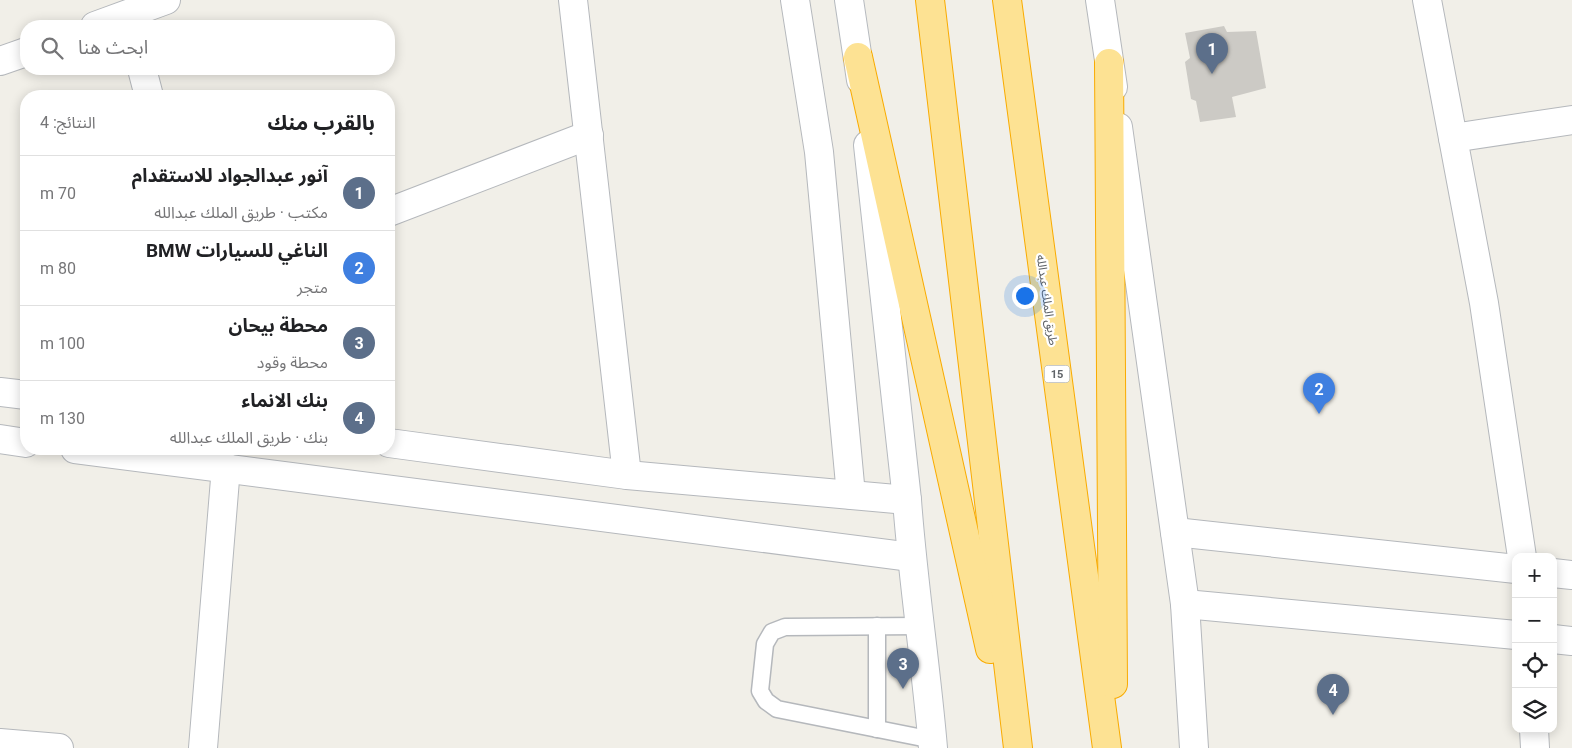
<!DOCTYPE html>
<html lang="ar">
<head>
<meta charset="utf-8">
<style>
  body { margin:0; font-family:Roboto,"Noto Sans Arabic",sans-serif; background:#f6f6f6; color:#202124; direction:rtl }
  .controls { position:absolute; right:15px; bottom:15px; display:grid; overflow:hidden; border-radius:10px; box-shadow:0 2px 12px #0003 }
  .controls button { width:45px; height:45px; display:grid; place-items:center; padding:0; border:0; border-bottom:1px solid #e0e0e0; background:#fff; color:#202124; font:25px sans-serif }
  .you { position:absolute; left:1024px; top:295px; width:18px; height:18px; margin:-12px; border:4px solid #fff; border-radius:50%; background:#1a73e8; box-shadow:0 0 0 8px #1a73e833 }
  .badge { display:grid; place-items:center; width:32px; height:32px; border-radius:50%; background:#0b8043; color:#fff; font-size:16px; font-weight:700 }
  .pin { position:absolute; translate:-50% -41px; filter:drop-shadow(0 1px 2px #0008) }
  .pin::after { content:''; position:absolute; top:26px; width:18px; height:15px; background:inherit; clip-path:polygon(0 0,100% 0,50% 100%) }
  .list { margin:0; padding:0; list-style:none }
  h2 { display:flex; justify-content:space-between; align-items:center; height:65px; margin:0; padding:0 20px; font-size:21px }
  h2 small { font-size:16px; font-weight:400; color:#757577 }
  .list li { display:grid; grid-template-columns:32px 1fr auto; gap:15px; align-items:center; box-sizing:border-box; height:75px; padding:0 20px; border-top:1px solid #e0e0e0 }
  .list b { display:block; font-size:19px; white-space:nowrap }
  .list p { margin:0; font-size:16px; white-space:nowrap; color:#757577 }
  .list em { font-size:16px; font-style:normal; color:#757577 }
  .icon { flex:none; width:28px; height:28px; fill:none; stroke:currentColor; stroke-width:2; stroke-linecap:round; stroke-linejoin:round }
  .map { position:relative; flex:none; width:1572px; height:748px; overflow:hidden; direction:ltr }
  .search { position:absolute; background:#fff; box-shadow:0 2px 12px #0003; left:20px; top:20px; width:375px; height:55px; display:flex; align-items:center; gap:12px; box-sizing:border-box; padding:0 18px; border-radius:20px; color:#757577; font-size:19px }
  .panel { position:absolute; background:#fff; box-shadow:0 2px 12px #0003; left:20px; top:90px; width:375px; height:365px; border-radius:20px; direction:rtl }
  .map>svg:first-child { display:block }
</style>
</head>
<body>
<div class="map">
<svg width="1572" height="748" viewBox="0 0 1572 748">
  <rect width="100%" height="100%" fill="#f1efe8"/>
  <!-- building -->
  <path fill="#cccac5" d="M 1224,26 L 1227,32 L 1256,31 L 1266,88 L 1232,97 L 1236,117 L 1200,122 L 1196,101 L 1191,99 L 1185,62 L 1190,58 L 1185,33 Z"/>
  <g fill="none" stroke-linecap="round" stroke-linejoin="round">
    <defs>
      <g id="service">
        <path d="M 920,626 L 785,627 L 772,632 L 765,644 L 760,691 L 766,701 L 777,709 L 933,740"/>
        <path d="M 877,729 L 877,626"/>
      </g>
      <g id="minor">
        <path d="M 573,0 L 627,475"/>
        <path d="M 795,0 L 819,152 L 851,495"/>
        <path d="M 1427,0 L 1484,303 L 1522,557"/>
        <path d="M 95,26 L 166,0"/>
        <path d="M 0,61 L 26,52"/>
        <path d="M 142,69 L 149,96"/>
        <path d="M 1453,138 L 1572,120"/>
        <path d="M 389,212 L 589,135"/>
        <path d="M 0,392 L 26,395"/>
        <path d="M 0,439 L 26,443"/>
        <path d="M 389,443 L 627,475 L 907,500"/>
        <path d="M 75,449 L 911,557"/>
        <path d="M 1175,532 L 1516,569"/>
        <path d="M 1553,573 L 1572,575"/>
        <path d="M 1185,604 L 1516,635"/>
        <path d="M 1553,639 L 1572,641"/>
        <path d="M 1534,729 L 1535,748"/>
        <path d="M 0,743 L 59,748"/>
        <path d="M 203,748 L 226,467"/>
      </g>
      <g id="tertiary">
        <path d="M 1100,0 L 1113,87"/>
        <path d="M 1118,127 L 1185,604 L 1194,748"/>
      </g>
      <g id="secondary">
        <path d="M 849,0 L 861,80"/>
        <path d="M 868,145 L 907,500 C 913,583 926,665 933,748"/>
      </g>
      <g id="motorway">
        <path d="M 930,0 L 1018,748"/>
        <path d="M 1007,0 L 1107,748"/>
        <path d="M 858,57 L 990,649"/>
        <path d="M 1109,63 L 1113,684"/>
      </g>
    </defs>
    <!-- service casing -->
    <use href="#service" stroke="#b5b8bc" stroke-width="19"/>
    <!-- minor casing -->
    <use href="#minor" stroke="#b5b8bc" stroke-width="30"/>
    <!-- tertiary casing -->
    <use href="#tertiary" stroke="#b5b8bc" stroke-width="30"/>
    <!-- secondary casing -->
    <use href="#secondary" stroke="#b6babf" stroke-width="30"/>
    <!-- motorway casing -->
    <use href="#motorway" stroke="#f9ab00" stroke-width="30"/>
    <!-- service -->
    <use href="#service" stroke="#fff" stroke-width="16"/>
    <!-- minor -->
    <use href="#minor" stroke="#fff" stroke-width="28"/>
    <!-- tertiary -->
    <use href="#tertiary" stroke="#fff" stroke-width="28"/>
    <!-- secondary -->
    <use href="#secondary" stroke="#fff" stroke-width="28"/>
    <!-- motorway -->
    <use href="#motorway" stroke="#fde293" stroke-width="28"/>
  </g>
  <g text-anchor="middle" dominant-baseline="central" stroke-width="4.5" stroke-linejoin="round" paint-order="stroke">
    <!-- shield labels -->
    <rect fill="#fff" stroke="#8f9295" stroke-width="1" x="1044.5" y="365.5" width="25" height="17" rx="4"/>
    <g font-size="11" font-weight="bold" fill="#5f6368">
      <text x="1057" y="374">15</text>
    </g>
    <!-- street labels -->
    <g font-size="12" fill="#5f6368" stroke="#fff">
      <text transform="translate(1047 300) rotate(82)">طريق الملك عبدالله</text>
    </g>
  </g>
</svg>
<div class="controls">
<button>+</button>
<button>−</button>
<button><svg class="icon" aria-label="locate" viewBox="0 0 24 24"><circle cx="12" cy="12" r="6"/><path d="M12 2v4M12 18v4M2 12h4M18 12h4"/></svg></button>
<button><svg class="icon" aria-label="layers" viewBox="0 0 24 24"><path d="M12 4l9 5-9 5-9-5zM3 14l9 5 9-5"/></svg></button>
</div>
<div class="you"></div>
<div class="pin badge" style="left:1212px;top:74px;background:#5c6f8a">1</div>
<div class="pin badge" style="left:1319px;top:414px;background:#3f7fe0">2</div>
<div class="pin badge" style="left:903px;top:689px;background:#5c6f8a">3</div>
<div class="pin badge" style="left:1333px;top:715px;background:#5c6f8a">4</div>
<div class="search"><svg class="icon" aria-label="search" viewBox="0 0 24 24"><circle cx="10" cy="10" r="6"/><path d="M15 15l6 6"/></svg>ابحث هنا</div>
<section class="panel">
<h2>بالقرب منك<small>النتائج: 4</small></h2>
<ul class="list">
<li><span class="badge" style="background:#5c6f8a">1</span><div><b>آنور عبدالجواد للاستقدام</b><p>مكتب · طريق الملك عبدالله</p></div><em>70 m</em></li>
<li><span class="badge" style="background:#3f7fe0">2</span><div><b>الناغي للسيارات BMW</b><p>متجر</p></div><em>80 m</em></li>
<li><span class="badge" style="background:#5c6f8a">3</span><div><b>محطة بيحان</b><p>محطة وقود</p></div><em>100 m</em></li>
<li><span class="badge" style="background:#5c6f8a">4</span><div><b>بنك الانماء</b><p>بنك · طريق الملك عبدالله</p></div><em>130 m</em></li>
</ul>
</section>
</div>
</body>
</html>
